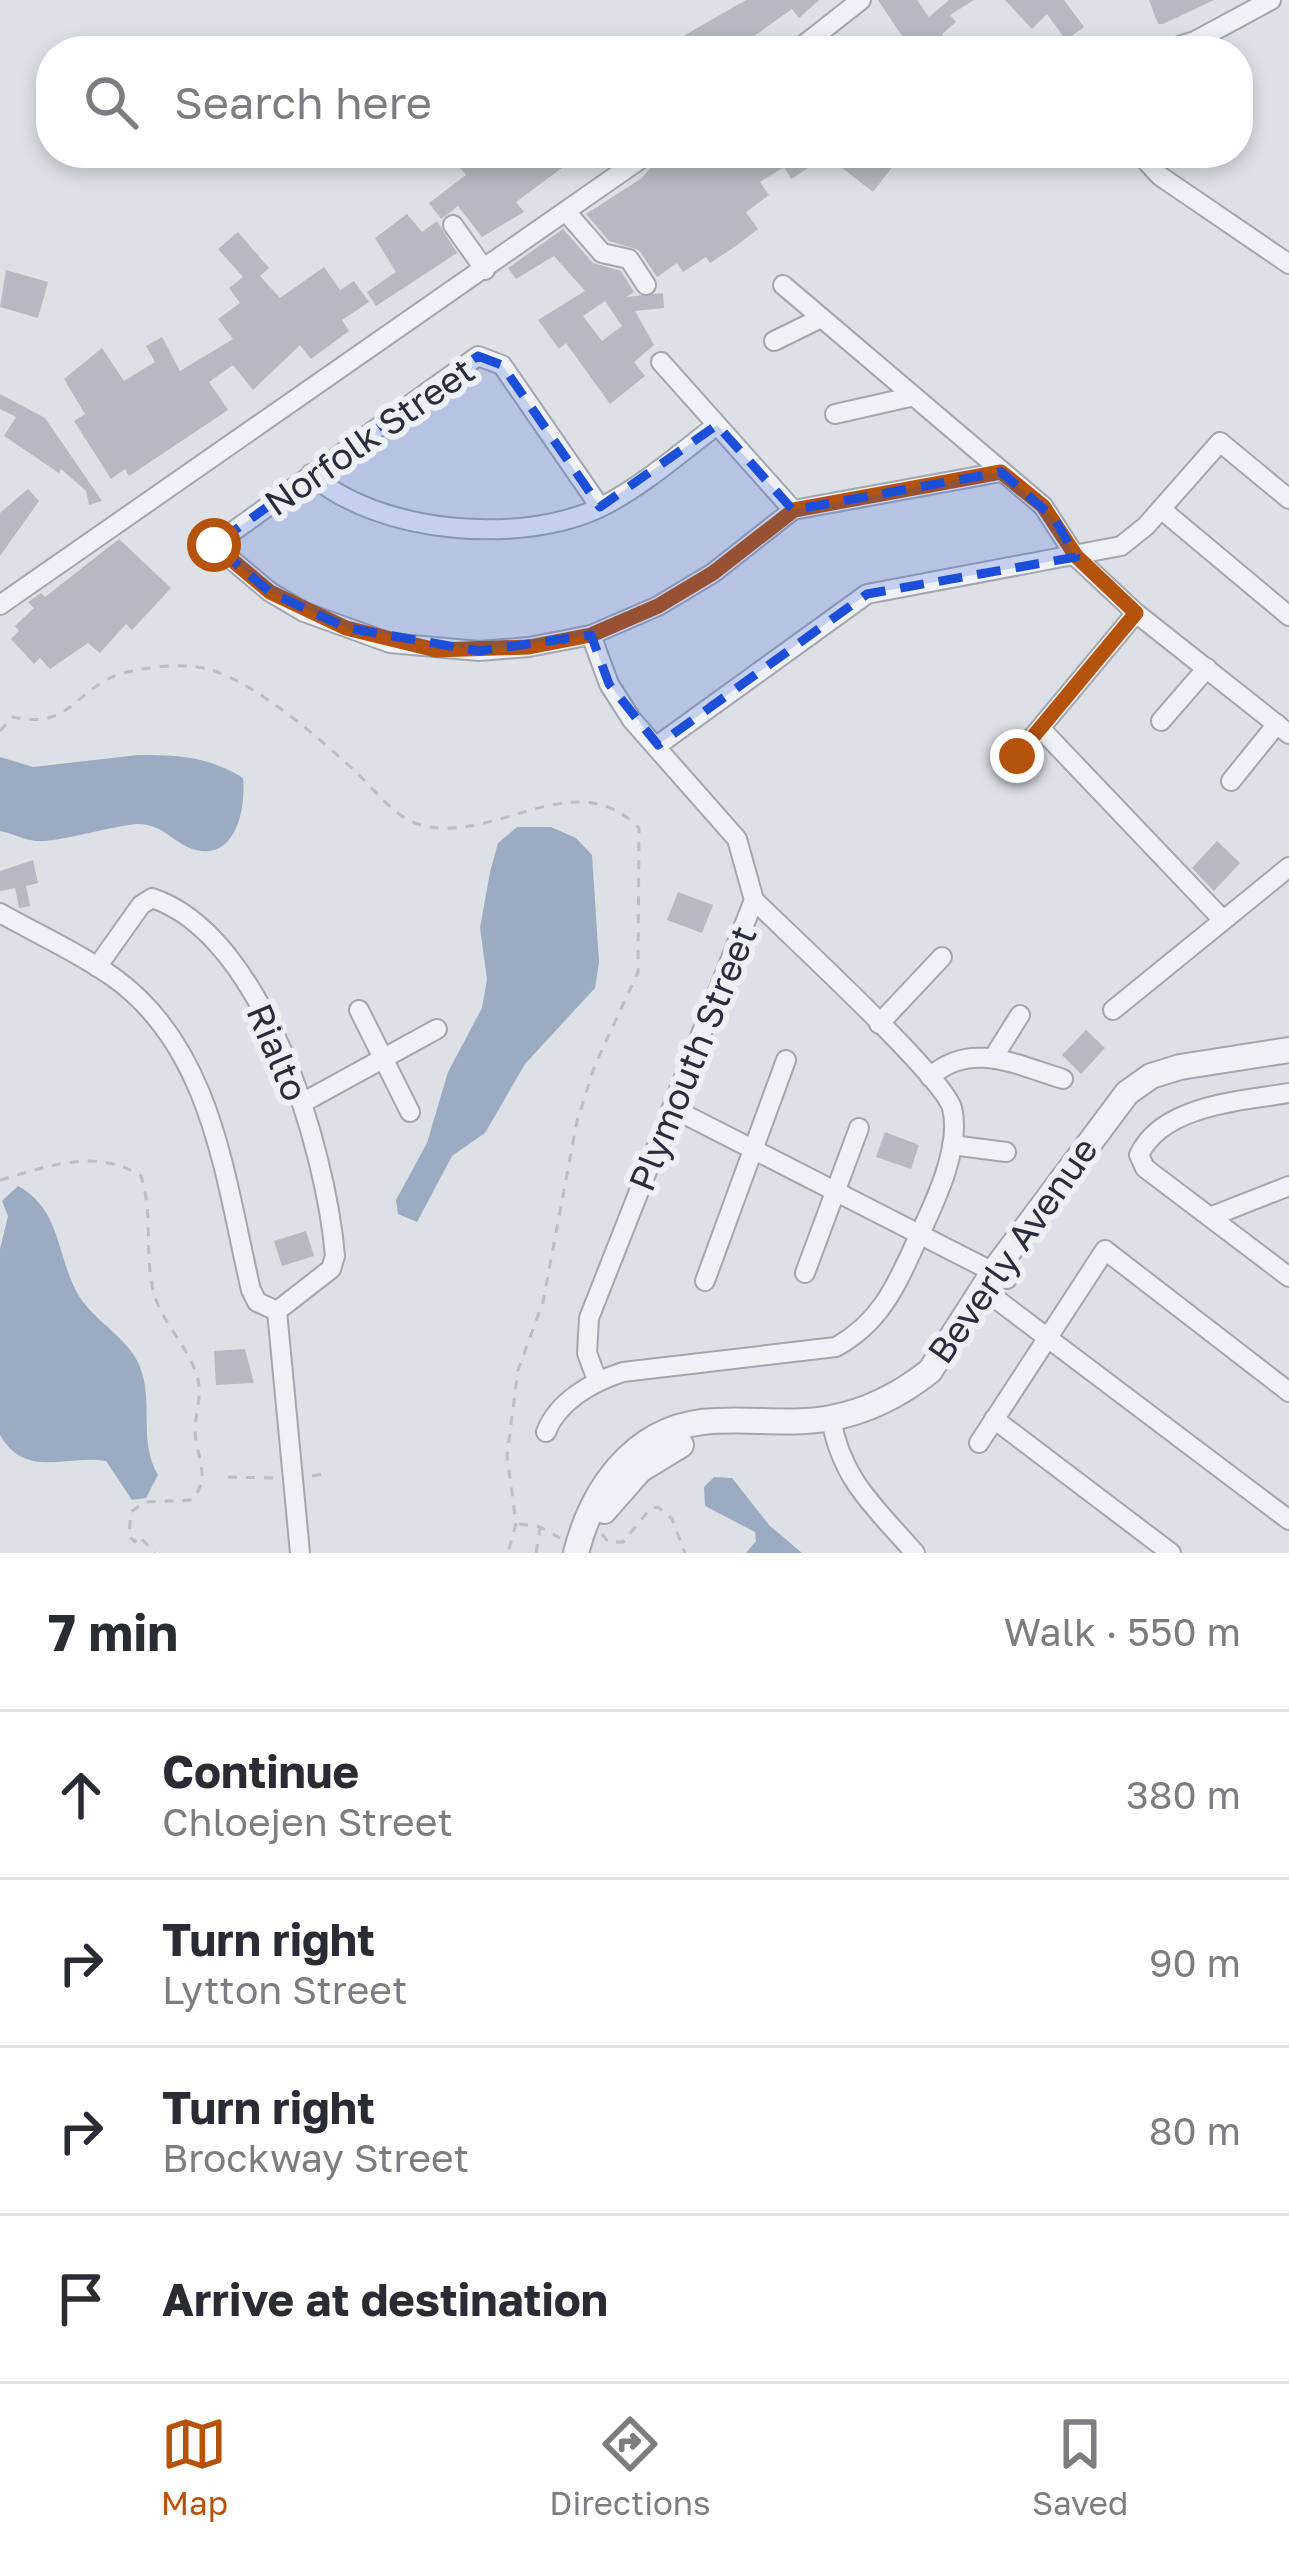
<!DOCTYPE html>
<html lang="en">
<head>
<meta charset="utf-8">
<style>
  body { margin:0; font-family:"Golos Text",sans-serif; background:#f2f2f3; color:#2b2b33 }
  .stop { position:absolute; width:36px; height:36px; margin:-27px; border:9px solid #b45309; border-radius:50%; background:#fff }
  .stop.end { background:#b45309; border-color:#fff; box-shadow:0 3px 12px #0008 }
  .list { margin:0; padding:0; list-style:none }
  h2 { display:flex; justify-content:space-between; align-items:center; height:156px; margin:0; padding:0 48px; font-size:51px }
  h2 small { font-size:39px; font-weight:400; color:#7c7c81 }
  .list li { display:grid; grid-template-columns:78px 1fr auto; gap:36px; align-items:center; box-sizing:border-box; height:168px; padding:0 48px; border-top:3px solid #e1e1e2 }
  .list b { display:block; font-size:45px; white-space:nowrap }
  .list p { margin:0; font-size:39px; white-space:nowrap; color:#7c7c81 }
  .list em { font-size:39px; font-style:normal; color:#7c7c81 }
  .icon { flex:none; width:66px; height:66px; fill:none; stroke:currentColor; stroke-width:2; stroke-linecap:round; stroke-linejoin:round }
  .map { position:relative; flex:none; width:1289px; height:1553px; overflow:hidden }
  .search { position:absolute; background:#fff; box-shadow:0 6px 18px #0003; left:36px; right:36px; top:36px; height:132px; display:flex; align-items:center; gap:30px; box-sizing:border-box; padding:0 42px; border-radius:48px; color:#7c7c81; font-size:45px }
  .sheet { height:828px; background:#fff }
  nav { display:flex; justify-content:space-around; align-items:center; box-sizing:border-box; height:168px; border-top:3px solid #e1e1e2; background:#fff; font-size:33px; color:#7c7c81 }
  nav a { display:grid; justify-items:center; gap:6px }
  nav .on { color:#b45309 }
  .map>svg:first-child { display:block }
</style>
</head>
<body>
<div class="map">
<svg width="1289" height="1553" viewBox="0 0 1289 1553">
  <rect width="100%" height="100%" fill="#dde0e5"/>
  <!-- water -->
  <g fill="#9bacc2">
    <path d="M 138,755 C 178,755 208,756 243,778 C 246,806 237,860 196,850 C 175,845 163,823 137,824 C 111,826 57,843 36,841 C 24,840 12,833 0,831 L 0,757 L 33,767 Z"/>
    <path d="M 517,827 L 551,827 L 576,838 L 592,855 L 599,962 L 595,988 L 525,1064 L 485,1133 L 452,1156 L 417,1222 L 398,1214 L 396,1200 L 427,1143 L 448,1072 L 482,1008 L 487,979 L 480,928 L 490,872 L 498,843 Z"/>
    <path d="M 18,1186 C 62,1210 56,1257 79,1296 C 95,1322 129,1338 140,1367 C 154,1403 138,1441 158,1475 L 146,1498 L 132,1500 L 106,1461 C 67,1454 26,1480 0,1435 L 0,1249 L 8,1216 L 2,1201 Z"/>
    <path d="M 714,1477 L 732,1478 L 770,1526 L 802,1553 L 746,1553 L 756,1541 L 755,1532 L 705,1506 L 704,1487 Z"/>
  </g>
  <!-- building -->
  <g fill="#b5b9c1" fill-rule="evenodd">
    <path d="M 746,0 L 819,0 L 799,18 L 792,9 L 733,51 L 682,51 L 692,44 L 685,35 Z"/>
    <path d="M 878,0 L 917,0 L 929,17 L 949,0 L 974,0 L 950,15 L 956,22 L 942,34 L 948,42 L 938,51 L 920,51 L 906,42 Z"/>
    <path d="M 1005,0 L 1064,0 L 1084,27 L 1066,40 L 1047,14 L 1032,29 Z"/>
    <path d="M 1149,0 L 1214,0 L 1163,24 L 1158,24 Z"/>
    <path d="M 470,153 L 582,153 L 516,202 L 524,212 L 482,237 L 458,206 L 441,219 L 429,203 L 466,175 L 457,164 Z"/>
    <path d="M 663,153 L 807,153 L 814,164 L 791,179 L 784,167 L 760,182 L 769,195 L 746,212 L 758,229 L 733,248 L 710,263 L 706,257 L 683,272 L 677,263 L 657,277 L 639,250 L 609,241 L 586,214 L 642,178 Z"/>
    <path d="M 823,153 L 877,153 L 893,166 L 873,192 Z"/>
    <path d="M 407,214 L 422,232 L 437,221 L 457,253 L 376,306 L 367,292 L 396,272 L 375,238 Z"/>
    <path d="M 563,229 L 593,263 L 621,271 L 634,292 L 626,297 L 663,293 L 664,308 L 635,311 L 654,345 L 634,362 L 645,376 L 610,404 L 566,343 L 559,349 L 538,320 L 585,291 L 554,256 L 516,279 L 508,268 ZM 605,301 L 622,326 L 602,341 L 583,316 Z"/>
    <path d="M 238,232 L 269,268 L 260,276 L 280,298 L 324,267 L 340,290 L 354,281 L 369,302 L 342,320 L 349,331 L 311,359 L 300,345 L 253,390 L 233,365 L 209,382 L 228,410 L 129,476 L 125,469 L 111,479 L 74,421 L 85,414 L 64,379 L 102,348 L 124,381 L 155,362 L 146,346 L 162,337 L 180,371 L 233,339 L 218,319 L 240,303 L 229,288 L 243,277 L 218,249 Z"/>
    <path d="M 6,270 L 48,282 L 38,318 L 0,307 Z"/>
    <path d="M 0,394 L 45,418 L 102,501 L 89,505 L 86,491 L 61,469 L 59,473 L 4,436 L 16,417 L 0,409 Z"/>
    <path d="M 28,489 L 39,501 L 0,556 L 0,513 Z"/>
    <path d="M 119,539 L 171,588 L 132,630 L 126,624 L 100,653 L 88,643 L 50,669 L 40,658 L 34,664 L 11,639 L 19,631 L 15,626 L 34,608 L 28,602 L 41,593 L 45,597 Z"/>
    <path d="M 1217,841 L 1240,863 L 1214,891 L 1192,868 Z"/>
    <path d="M 33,860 L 38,883 L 26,886 L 30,906 L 19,908 L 15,888 L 0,891 L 0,871 Z"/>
    <path d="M 678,892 L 713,905 L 702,933 L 667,920 Z"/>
    <path d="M 1086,1030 L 1105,1048 L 1081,1074 L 1062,1055 Z"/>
    <path d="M 885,1132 L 919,1145 L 911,1169 L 876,1157 Z"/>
    <path d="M 306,1231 L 314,1256 L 282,1266 L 274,1241 Z"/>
    <path d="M 245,1349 L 254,1383 L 216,1385 L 214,1351 Z"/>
  </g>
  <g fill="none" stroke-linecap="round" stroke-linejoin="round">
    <defs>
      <g id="minor">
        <path d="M 796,51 L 861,0"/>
        <path d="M 1163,51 L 1195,41 L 1271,0"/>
        <path d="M 1139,153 L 1160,176 L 1289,264"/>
        <path d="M 568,214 L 602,253 L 629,259 L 646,285"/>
        <path d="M 453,225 L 485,270"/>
        <path d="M 783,285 L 1043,506 L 1076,557 L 1136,613 L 1289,734"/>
        <path d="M 774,341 L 819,319"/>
        <path d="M 661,362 L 793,510"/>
        <path d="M 835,414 L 910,397"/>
        <path d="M 311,474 C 377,534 524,546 603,506 C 644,485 680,453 717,425"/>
        <path d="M 600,507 L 502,365 L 478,356 L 214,545 L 270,592 L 304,612 L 390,643 L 479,651 L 529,647 L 591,635 L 658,606 L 713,573 L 793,510 L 1001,472"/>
        <path d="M 1161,509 L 1289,616"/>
        <path d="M 0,605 L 649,153"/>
        <path d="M 591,635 L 609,684 L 632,720 L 737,839 L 754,900 L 589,1318 L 587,1353 L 597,1380"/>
        <path d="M 1161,721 L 1207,668"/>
        <path d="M 1041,729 L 1222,919"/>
        <path d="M 658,745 L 867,594 L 1121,546 L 1146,526 L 1220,442 L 1289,499"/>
        <path d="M 1017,756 L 1136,613"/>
        <path d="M 1231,781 L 1277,724"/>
        <path d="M 0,913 C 37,934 78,952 113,977 C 213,1048 225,1180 251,1290 L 257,1302 L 277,1311"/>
        <path d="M 97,967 L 141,905 L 152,898 C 264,935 326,1150 335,1256 L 331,1269 L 277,1311"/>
        <path d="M 359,1010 L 410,1112"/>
        <path d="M 1113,1010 L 1289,867"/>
        <path d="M 879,1024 L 942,957"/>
        <path d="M 993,1058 L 1020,1015"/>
        <path d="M 930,1077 C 970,1040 1017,1065 1063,1079"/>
        <path d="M 1289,1093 C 1241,1101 1162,1105 1139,1155 L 1145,1168 L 1289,1277"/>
        <path d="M 302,1103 L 437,1029"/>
        <path d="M 674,1109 L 1007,1279"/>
        <path d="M 952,1145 L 1006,1152"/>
        <path d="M 1210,1217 L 1289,1186"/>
        <path d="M 805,1273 L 859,1128"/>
        <path d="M 705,1281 L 786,1060"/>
        <path d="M 983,1289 L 1289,1520"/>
        <path d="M 277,1311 L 300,1553"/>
        <path d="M 831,1418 C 841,1480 876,1508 915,1553"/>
        <path d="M 994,1419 L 1171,1553"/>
        <path d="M 546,1432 C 558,1401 592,1382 623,1372 L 836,1347 C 881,1322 896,1286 917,1240 C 934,1204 962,1147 952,1108 C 943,1076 787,933 754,900"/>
        <path d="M 979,1443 L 1105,1250 L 1289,1392"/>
      </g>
      <g id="tertiary">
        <path d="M 604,1511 L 640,1470 L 681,1445"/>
        <path d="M 576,1553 C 592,1490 632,1431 702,1422 C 744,1417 788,1426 831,1418 C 869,1411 901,1394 930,1371 L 994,1271 L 1127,1093 L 1151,1076 L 1180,1067 L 1289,1050"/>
      </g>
    </defs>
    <!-- minor casing -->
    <use href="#minor" stroke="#a3a7ae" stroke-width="22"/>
    <!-- tertiary casing -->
    <use href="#tertiary" stroke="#a3a7ae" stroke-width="28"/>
    <!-- path -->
    <g stroke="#bbbec4" stroke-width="3" stroke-dasharray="9 9" stroke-linecap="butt">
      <path d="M 0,731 L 12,717 C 66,728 69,700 108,679 C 132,667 182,662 208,669 C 254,681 323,741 358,774 C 377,792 395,818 421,825 C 495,845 575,762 639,828 L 638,972 L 595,1065 L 577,1121 L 543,1302 L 518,1370 L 507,1456 L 516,1523 L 508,1553"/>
      <path d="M 0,1180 C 47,1167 96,1147 141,1176 C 153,1213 145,1248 152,1285 C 158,1320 187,1343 197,1376 C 204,1398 192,1418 196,1440 C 200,1464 209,1479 192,1500 L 145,1502 L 131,1512 L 129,1536 L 135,1542 L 139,1536 L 155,1553"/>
      <path d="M 312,1476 L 328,1473"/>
      <path d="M 228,1477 L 273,1478"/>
      <path d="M 519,1524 L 540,1527 L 560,1538"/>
      <path d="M 602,1534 L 608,1542 L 623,1542 L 650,1509 L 658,1507 L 672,1519 L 685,1553"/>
      <path d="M 536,1553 L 540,1528"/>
    </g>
    <!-- minor -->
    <use href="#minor" stroke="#eff1f4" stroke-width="18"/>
    <!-- tertiary -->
    <use href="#tertiary" stroke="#eff1f4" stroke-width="24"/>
  </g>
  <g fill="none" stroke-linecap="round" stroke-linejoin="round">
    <!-- route -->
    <path stroke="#b45309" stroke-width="15" d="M 214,545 L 270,592 L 346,628 L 436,650 L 529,647 L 591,635 L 658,606 L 713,573 L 794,510 L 1001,472 L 1043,506 L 1076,556 L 1136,613 L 1017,756"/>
  </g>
  <!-- marked area -->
  <path fill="#1d4ed8" fill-opacity="0.2" stroke="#1d4ed8" stroke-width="9" stroke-dasharray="24 15" stroke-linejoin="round" d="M 478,356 L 502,365 L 600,507 L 717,425 L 793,510 L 1001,472 L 1054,518 L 1076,557 L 867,594 L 658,745 L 609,684 L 591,635 L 479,651 L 347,628 L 270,592 L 214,545 Z"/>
  <g text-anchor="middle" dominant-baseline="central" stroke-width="12" stroke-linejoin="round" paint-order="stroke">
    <!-- street labels -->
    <g font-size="36" fill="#282e3a" stroke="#eceff3">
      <text transform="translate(369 436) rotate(-35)">Norfolk Street</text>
      <text transform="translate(278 1052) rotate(67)">Rialto</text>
      <text transform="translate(692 1058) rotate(-68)">Plymouth Street</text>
      <text transform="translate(1012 1250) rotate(-55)">Beverly Avenue</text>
    </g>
  </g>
</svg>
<div class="stop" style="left:214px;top:545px"></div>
<div class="stop end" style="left:1017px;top:756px"></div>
<div class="search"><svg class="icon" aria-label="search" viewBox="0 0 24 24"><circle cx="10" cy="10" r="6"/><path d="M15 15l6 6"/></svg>Search here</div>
</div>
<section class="sheet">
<h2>7 min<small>Walk · 550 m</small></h2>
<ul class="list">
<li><svg class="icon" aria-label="ahead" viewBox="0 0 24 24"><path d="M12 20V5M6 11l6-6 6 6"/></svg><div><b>Continue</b><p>Chloejen Street</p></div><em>380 m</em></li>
<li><svg class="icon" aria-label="right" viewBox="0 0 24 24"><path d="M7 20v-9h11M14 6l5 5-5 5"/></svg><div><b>Turn right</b><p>Lytton Street</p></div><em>90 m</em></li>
<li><svg class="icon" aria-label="right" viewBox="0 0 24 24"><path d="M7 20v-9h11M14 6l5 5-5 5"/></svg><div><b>Turn right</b><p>Brockway Street</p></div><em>80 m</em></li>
<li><svg class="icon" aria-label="arrive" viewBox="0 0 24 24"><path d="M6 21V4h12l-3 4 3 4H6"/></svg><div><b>Arrive at destination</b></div></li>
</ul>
</section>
<nav>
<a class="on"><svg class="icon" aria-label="map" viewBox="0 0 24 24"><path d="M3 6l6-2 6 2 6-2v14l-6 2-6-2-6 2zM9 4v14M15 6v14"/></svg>Map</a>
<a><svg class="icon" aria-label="directions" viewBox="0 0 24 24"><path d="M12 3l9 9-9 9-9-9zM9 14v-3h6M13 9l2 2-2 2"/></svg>Directions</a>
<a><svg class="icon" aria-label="saved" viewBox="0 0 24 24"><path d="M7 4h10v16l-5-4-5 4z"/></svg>Saved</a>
</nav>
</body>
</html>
